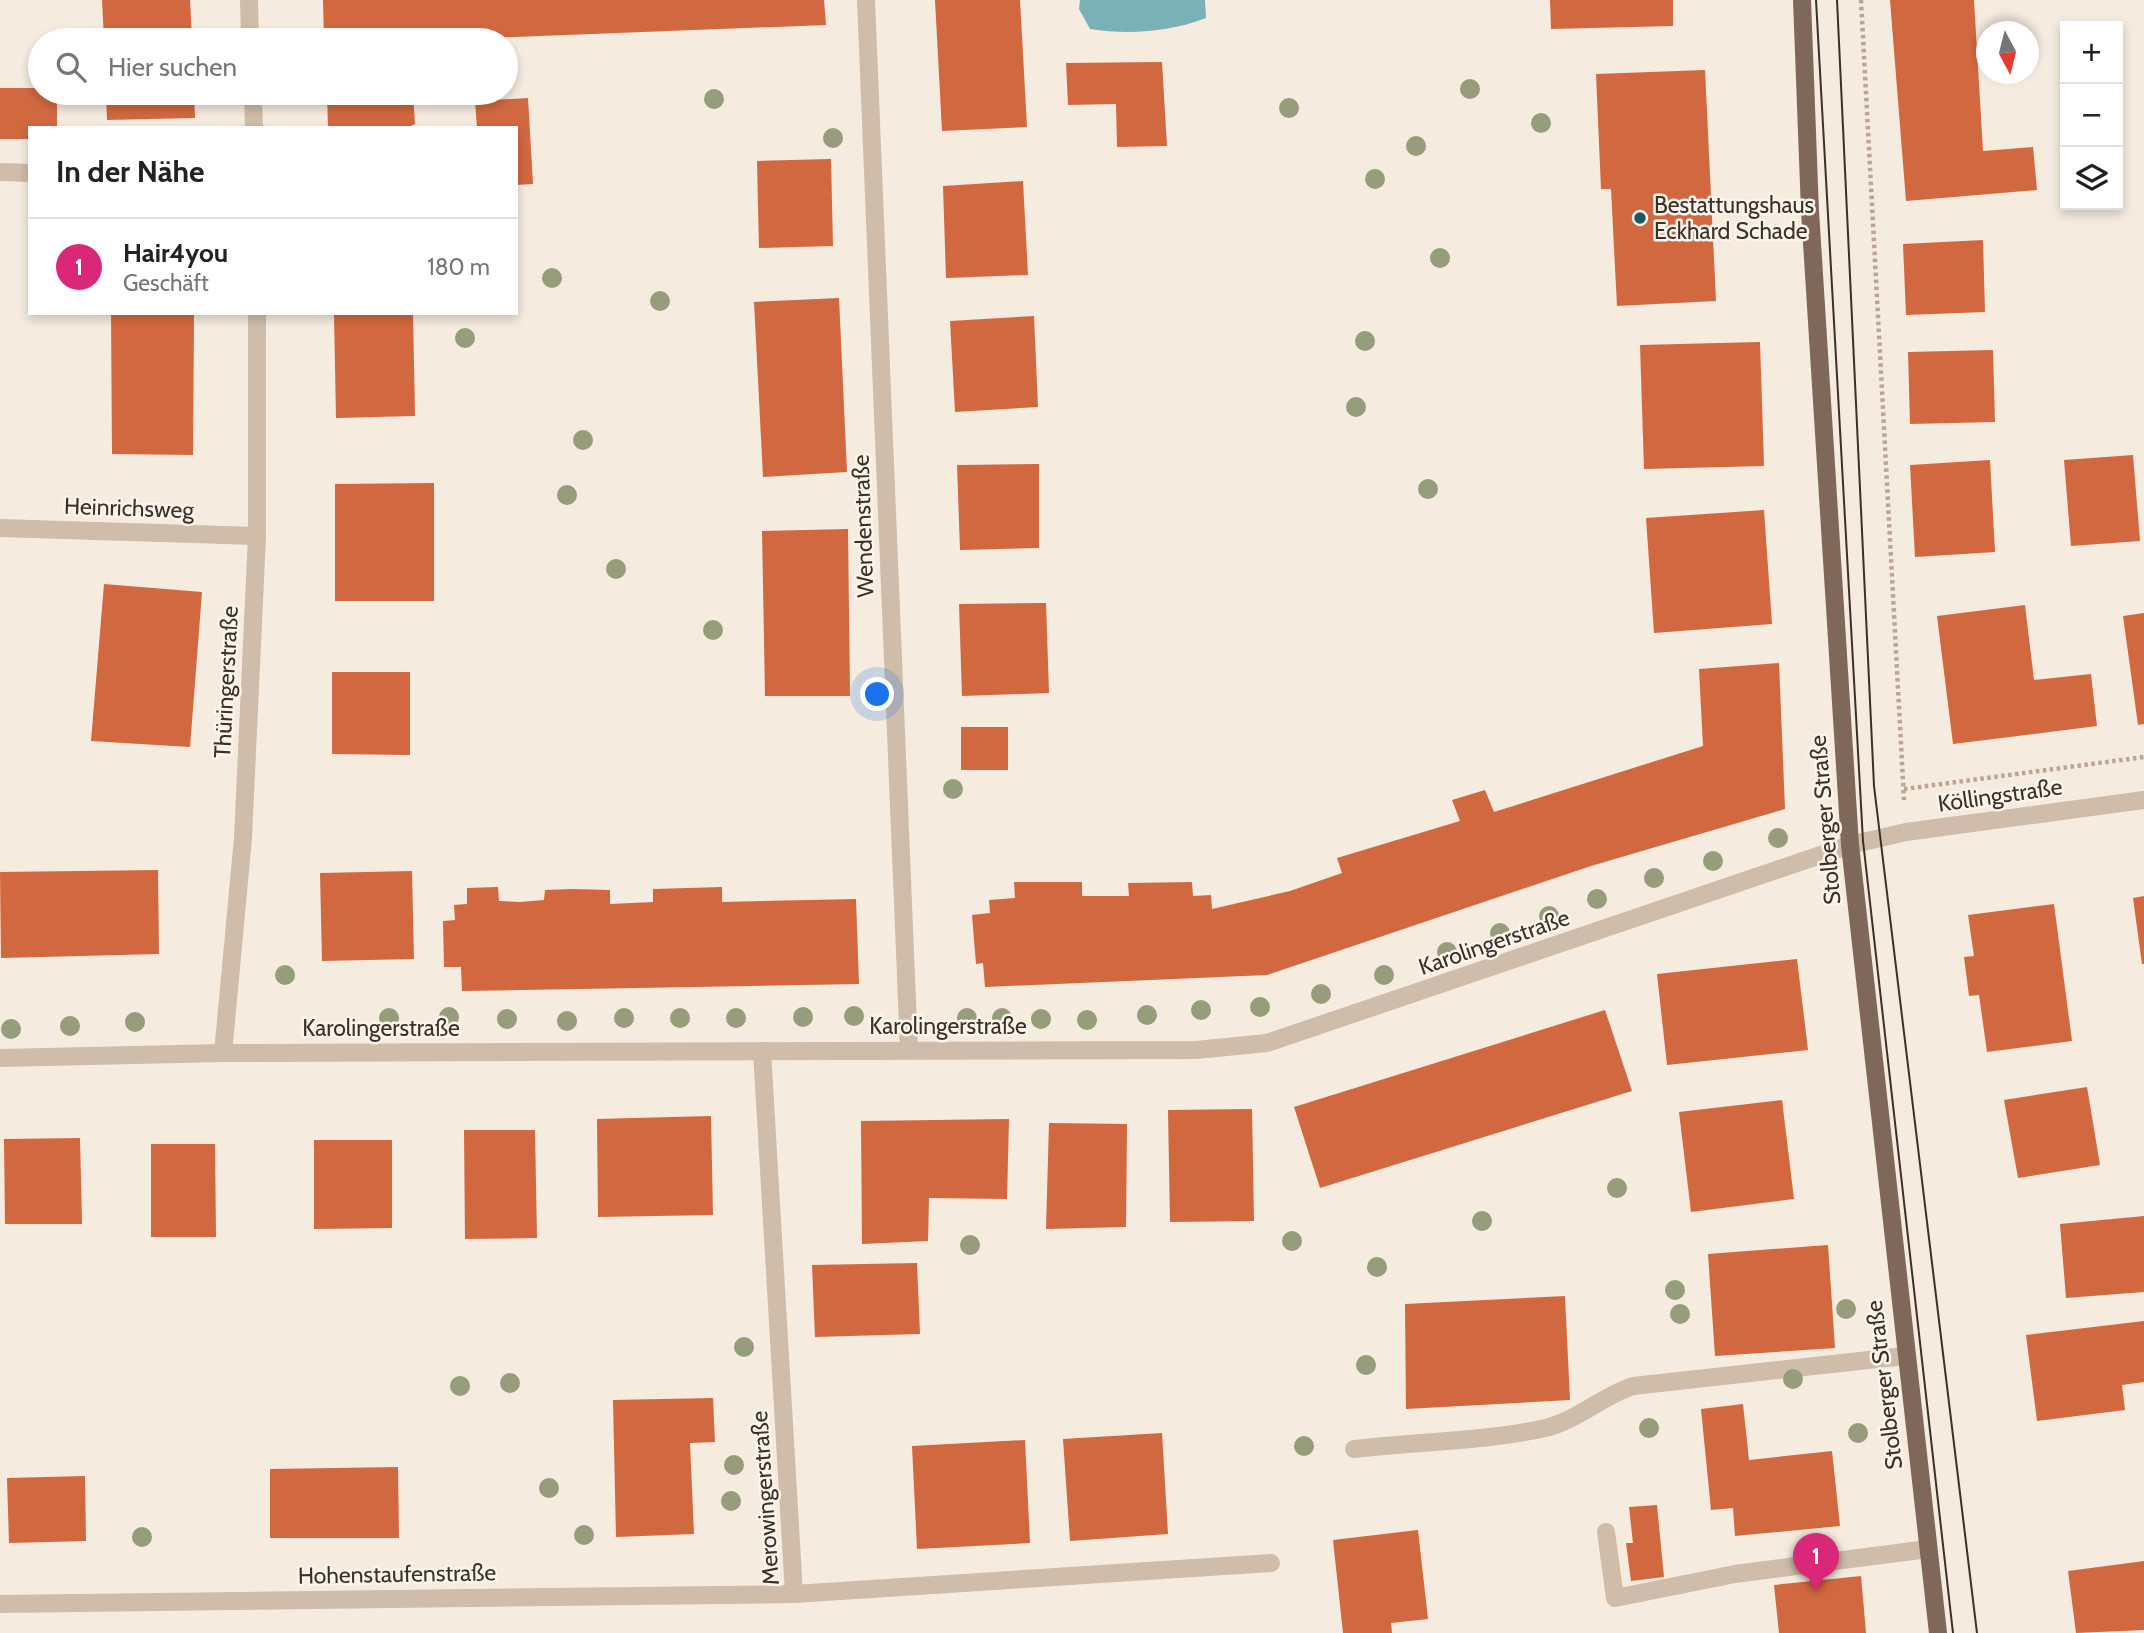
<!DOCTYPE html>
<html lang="de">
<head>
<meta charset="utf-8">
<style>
  body { margin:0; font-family:Cabin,sans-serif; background:#f2f2f2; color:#222 }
  .controls { position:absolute; right:21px; top:21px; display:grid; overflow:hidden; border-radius:0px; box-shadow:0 4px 10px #0003 }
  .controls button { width:63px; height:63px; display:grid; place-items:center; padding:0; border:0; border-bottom:2px solid #e0e0e0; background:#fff; color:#222; font:35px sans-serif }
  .compass { position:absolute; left:1976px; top:21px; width:63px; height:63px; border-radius:50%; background:#fff; box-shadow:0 4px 10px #0003; rotate:173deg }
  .you { position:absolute; left:878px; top:695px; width:24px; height:24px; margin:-18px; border:5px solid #fff; border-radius:50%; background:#1a73e8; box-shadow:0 0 0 10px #1a73e833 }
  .badge { display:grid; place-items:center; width:46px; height:46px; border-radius:50%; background:#db2777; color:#fff; font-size:23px; font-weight:700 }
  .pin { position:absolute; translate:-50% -58px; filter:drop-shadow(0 2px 4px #0008) }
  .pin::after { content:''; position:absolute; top:37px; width:24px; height:21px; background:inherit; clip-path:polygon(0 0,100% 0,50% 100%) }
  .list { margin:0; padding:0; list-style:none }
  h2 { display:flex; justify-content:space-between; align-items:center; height:91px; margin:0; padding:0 28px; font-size:30px }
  h2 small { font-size:23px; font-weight:400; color:#767676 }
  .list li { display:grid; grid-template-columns:46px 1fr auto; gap:21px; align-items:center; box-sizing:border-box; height:98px; padding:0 28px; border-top:2px solid #e0e0e0 }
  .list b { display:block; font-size:26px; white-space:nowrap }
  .list p { margin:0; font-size:23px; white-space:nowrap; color:#767676 }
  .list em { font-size:23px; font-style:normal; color:#767676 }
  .icon { flex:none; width:38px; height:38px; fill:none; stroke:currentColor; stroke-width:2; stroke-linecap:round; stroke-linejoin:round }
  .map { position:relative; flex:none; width:2144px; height:1633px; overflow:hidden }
  .search { position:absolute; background:#fff; box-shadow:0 4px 10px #0003; left:28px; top:28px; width:490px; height:77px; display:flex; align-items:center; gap:18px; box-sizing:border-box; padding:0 24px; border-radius:38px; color:#767676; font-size:26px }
  .panel { position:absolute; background:#fff; box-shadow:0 4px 10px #0003; left:28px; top:126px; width:490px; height:189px; border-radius:0px }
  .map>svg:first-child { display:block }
</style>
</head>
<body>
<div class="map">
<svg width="2144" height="1633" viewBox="0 0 2144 1633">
  <rect width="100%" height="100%" fill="#f5ebdf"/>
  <!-- water -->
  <path fill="#7ab1b6" d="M 1080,0 L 1205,0 L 1206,18 C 1170,32 1128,35 1090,29 L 1079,9 Z"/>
  <!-- building -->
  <g fill="#d26840">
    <path d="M 102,0 L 190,0 L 192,40 L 104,40 Z"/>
    <path d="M 323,0 L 824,0 L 826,25 L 434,40 L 324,40 Z"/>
    <path d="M 935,0 L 1020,0 L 1027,127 L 942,131 Z"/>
    <path d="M 1550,0 L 1673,0 L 1673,26 L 1551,29 Z"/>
    <path d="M 1890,0 L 1974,0 L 1983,151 L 2033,147 L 2037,190 L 1906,201 Z"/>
    <path d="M 1162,62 L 1167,146 L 1117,147 L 1116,104 L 1068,105 L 1066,63 Z"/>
    <path d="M 1705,70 L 1716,301 L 1617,306 L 1611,189 L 1601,189 L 1596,74 Z"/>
    <path d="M 0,88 L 40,88 L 40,93 L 57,93 L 57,128 L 30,128 L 30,139 L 0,139 Z"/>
    <path d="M 106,93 L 194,93 L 195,118 L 107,120 Z"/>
    <path d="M 327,93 L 413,93 L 415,124 L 406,128 L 328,128 Z"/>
    <path d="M 528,98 L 533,184 L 516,185 L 516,128 L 477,128 L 475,101 Z"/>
    <path d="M 831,159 L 833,246 L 759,248 L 757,161 Z"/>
    <path d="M 1023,181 L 1028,275 L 946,278 L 943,186 Z"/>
    <path d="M 1983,240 L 1985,312 L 1906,315 L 1903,244 Z"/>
    <path d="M 839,298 L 847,472 L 763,477 L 754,302 Z"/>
    <path d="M 111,313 L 194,313 L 193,455 L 112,454 Z"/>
    <path d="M 334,313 L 413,313 L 415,416 L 336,418 Z"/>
    <path d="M 1034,316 L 1038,407 L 955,412 L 950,321 Z"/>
    <path d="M 1760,342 L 1764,466 L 1644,469 L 1640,345 Z"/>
    <path d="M 1993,350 L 1995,422 L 1910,424 L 1908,352 Z"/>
    <path d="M 2133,455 L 2140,541 L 2071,546 L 2064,460 Z"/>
    <path d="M 1990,460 L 1995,552 L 1915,557 L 1910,465 Z"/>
    <path d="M 1039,464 L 1039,548 L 960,550 L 957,465 Z"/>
    <path d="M 434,483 L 434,601 L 335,601 L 335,484 Z"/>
    <path d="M 1764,510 L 1772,624 L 1654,633 L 1646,518 Z"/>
    <path d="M 848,529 L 850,696 L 765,696 L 762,531 Z"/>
    <path d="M 104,584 L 202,592 L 190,747 L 91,741 Z"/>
    <path d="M 1046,603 L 1049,693 L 962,696 L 959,604 Z"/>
    <path d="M 2025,605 L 2034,680 L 2091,674 L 2097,726 L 1953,744 L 1937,616 Z"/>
    <path d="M 2144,613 L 2144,724 L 2138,725 L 2123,616 Z"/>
    <path d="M 1779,663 L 1785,809 L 1591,866 L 1267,975 L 985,987 L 983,963 L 976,964 L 972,915 L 990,913 L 989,900 L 1015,898 L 1014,882 L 1082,882 L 1082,896 L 1129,896 L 1128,883 L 1192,882 L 1193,896 L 1211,895 L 1212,909 L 1290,891 L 1342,873 L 1337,858 L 1460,821 L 1452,800 L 1485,790 L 1494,812 L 1703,746 L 1699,669 Z"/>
    <path d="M 332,672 L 410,672 L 410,755 L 332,754 Z"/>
    <rect x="961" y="727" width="47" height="43"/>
    <path d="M 158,870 L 159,954 L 1,958 L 0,872 Z"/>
    <path d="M 412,871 L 414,959 L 322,961 L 320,873 Z"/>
    <path d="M 498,887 L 499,901 L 520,902 L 544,900 L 545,890 L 573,889 L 610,890 L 610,904 L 653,902 L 653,889 L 722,887 L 722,902 L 856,899 L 859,984 L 462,991 L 461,967 L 444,967 L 443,921 L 455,920 L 454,905 L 467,904 L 467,888 Z"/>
    <path d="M 2144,896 L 2144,964 L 2142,964 L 2133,898 Z"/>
    <path d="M 2054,904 L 2072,1041 L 1987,1052 L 1979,995 L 1969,996 L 1964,957 L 1974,956 L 1968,915 Z"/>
    <path d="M 1797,959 L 1808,1050 L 1667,1065 L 1657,974 Z"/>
    <path d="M 1605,1010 L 1632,1091 L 1320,1188 L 1294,1107 Z"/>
    <path d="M 2087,1087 L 2100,1165 L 2018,1178 L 2004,1100 Z"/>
    <path d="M 1782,1100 L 1794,1199 L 1691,1212 L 1679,1112 Z"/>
    <path d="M 1252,1109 L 1254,1221 L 1170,1222 L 1168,1110 Z"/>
    <path d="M 711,1116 L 713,1215 L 598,1217 L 597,1119 Z"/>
    <path d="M 1009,1119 L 1007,1199 L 929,1198 L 928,1241 L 862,1244 L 861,1121 Z"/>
    <path d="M 1049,1123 L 1127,1124 L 1126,1227 L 1046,1229 Z"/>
    <path d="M 464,1130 L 535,1130 L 537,1238 L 465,1239 Z"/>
    <path d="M 80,1138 L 82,1224 L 5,1224 L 4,1139 Z"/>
    <path d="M 314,1140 L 392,1140 L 392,1228 L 314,1229 Z"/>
    <path d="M 151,1144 L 215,1144 L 216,1237 L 151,1237 Z"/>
    <path d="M 2144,1216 L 2144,1292 L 2066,1298 L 2060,1224 Z"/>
    <path d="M 1828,1245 L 1835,1348 L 1715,1356 L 1708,1254 Z"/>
    <path d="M 917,1263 L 920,1334 L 815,1337 L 812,1265 Z"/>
    <path d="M 1565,1296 L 1570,1400 L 1406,1409 L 1405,1304 Z"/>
    <path d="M 2144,1321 L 2144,1382 L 2122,1385 L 2125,1410 L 2037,1421 L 2026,1335 Z"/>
    <path d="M 713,1398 L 715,1442 L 690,1443 L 694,1534 L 616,1537 L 613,1400 Z"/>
    <path d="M 1743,1404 L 1749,1460 L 1832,1451 L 1840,1526 L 1735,1536 L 1733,1508 L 1711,1510 L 1701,1409 Z"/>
    <path d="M 1162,1433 L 1168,1534 L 1070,1541 L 1063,1439 Z"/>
    <path d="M 1025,1440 L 1030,1543 L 917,1549 L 912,1446 Z"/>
    <path d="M 398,1467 L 399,1538 L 270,1538 L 270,1469 Z"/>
    <path d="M 85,1476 L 86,1541 L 9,1543 L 7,1478 Z"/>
    <path d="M 1657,1505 L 1664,1577 L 1631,1581 L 1626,1543 L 1633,1543 L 1629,1507 Z"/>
    <path d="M 1418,1530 L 1428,1619 L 1391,1623 L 1392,1633 L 1343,1633 L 1333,1540 Z"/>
    <path d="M 2144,1561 L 2144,1630 L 2076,1633 L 2068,1571 Z"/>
    <path d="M 1861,1576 L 1866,1633 L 1779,1633 L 1774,1585 Z"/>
  </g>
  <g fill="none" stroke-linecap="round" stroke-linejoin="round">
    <!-- path -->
    <g stroke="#bca693" stroke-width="4.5" stroke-dasharray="3.5 3.5" stroke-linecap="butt">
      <path d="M 1861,0 L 1904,800"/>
      <path d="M 1904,789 L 2144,757"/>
    </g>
    <!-- minor -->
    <g stroke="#cfbca9" stroke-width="18">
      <path d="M 249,0 L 250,40"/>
      <path d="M 866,0 L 909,1050"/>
      <path d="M 253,93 L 254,128"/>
      <path d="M 0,172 L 30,173"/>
      <path d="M 0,528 L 257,536"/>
      <path d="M 762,1051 L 794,1594"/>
      <path d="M 223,1053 L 243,838 L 257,536 L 257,313"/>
      <path d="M 0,1058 L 223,1053 L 1196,1050 L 1267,1043 L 1850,845 L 1906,832 L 2144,800"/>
      <path d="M 1354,1449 C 1414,1442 1483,1441 1541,1429 C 1576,1422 1600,1397 1633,1386 L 1905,1356"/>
      <path d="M 1606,1532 L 1615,1598 L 1735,1574 L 1928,1549"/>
      <path d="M 0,1604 L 794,1594 L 1271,1563"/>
    </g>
    <!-- major -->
    <path stroke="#7f6759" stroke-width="18" d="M 1802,0 L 1810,211 L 1850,845 L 1938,1633"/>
    <!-- tram -->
    <g stroke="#3c3029" stroke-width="2">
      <path d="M 1816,0 L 1863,841 L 1953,1633"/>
      <path d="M 1837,0 L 1874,786 L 1977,1633"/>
    </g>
  </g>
  <!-- trees -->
  <g fill="#969d7b">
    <circle cx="1470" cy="89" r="10"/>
    <circle cx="714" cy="99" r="10"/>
    <circle cx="1289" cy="108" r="10"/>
    <circle cx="1541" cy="123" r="10"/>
    <circle cx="833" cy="138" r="10"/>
    <circle cx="1416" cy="146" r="10"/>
    <circle cx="1375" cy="179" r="10"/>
    <circle cx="1440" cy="258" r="10"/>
    <circle cx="552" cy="278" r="10"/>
    <circle cx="660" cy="301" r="10"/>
    <circle cx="465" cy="338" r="10"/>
    <circle cx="1365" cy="341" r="10"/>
    <circle cx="1356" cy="407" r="10"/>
    <circle cx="583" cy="440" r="10"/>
    <circle cx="1428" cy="489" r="10"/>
    <circle cx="567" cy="495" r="10"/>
    <circle cx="616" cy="569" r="10"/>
    <circle cx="713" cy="630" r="10"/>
    <circle cx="953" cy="789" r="10"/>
    <circle cx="1778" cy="838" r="10"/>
    <circle cx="1713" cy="861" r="10"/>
    <circle cx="1654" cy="878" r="10"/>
    <circle cx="1597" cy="899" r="10"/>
    <circle cx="1549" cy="916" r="10"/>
    <circle cx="1500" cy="933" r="10"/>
    <circle cx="1447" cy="952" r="10"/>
    <circle cx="285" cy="975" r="10"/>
    <circle cx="1384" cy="975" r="10"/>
    <circle cx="1321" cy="994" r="10"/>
    <circle cx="1260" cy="1007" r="10"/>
    <circle cx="1201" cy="1010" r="10"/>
    <circle cx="1147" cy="1015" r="10"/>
    <circle cx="854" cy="1016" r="10"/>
    <circle cx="449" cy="1017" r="10"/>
    <circle cx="803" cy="1017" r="10"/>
    <circle cx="389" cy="1018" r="10"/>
    <circle cx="624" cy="1018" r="10"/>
    <circle cx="680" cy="1018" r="10"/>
    <circle cx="736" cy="1018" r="10"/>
    <circle cx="967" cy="1018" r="10"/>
    <circle cx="1002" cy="1018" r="10"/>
    <circle cx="507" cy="1019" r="10"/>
    <circle cx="1041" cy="1019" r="10"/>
    <circle cx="1087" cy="1020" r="10"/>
    <circle cx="567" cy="1021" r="10"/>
    <circle cx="135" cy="1022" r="10"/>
    <circle cx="70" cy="1026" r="10"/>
    <circle cx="11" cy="1029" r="10"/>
    <circle cx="1617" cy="1188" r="10"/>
    <circle cx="1482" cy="1221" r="10"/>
    <circle cx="1292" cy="1241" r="10"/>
    <circle cx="970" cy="1245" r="10"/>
    <circle cx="1377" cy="1267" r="10"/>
    <circle cx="1675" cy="1290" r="10"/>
    <circle cx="1846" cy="1309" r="10"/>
    <circle cx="1680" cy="1314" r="10"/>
    <circle cx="744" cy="1347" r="10"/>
    <circle cx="1366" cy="1365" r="10"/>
    <circle cx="1793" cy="1379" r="10"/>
    <circle cx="510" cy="1383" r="10"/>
    <circle cx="460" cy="1386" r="10"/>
    <circle cx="1649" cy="1428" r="10"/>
    <circle cx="1858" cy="1433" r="10"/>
    <circle cx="1304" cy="1446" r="10"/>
    <circle cx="734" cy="1465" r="10"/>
    <circle cx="549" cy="1488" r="10"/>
    <circle cx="731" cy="1501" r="10"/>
    <circle cx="584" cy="1535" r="10"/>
    <circle cx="142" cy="1537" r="10"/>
  </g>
  <!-- markers -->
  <circle fill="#1a5b63" stroke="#fcf5ec" stroke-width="2.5" cx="1640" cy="218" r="7"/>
  <g text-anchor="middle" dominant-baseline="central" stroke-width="5" stroke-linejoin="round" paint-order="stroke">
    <!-- poi labels -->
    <g font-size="23" fill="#3c3029" stroke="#fcf5ec" text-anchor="start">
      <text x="1654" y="205">Bestattungshaus<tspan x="1654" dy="26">Eckhard Schade</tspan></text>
    </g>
    <!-- street labels -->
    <g font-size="23" fill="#3c3029" stroke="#fcf5ec">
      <text transform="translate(129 508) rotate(2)">Heinrichsweg</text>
      <text transform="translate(863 526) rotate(-92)">Wendenstraße</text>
      <text transform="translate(226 682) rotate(-87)">Thüringerstraße</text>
      <text transform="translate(2000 795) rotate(-8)">Köllingstraße</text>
      <text transform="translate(1825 820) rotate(-95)">Stolberger Straße</text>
      <text transform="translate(1494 942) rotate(-19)">Karolingerstraße</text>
      <text x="948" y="1026">Karolingerstraße</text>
      <text x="381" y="1028">Karolingerstraße</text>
      <text transform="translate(1884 1385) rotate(-97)">Stolberger Straße</text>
      <text transform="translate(765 1498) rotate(-94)">Merowingerstraße</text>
      <text transform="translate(397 1574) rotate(-1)">Hohenstaufenstraße</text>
    </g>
  </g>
</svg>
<div class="controls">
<button>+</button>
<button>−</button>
<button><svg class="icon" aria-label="layers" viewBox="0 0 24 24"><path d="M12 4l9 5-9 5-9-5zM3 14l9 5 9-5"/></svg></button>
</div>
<svg class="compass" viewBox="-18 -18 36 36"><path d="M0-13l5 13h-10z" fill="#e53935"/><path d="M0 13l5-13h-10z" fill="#767676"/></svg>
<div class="you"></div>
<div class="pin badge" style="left:1816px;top:1591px">1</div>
<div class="search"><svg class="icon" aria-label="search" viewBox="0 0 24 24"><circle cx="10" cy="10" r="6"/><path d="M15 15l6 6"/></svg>Hier suchen</div>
<section class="panel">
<h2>In der Nähe<small></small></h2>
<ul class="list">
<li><span class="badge">1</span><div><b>Hair4you</b><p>Geschäft</p></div><em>180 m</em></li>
</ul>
</section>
</div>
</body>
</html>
